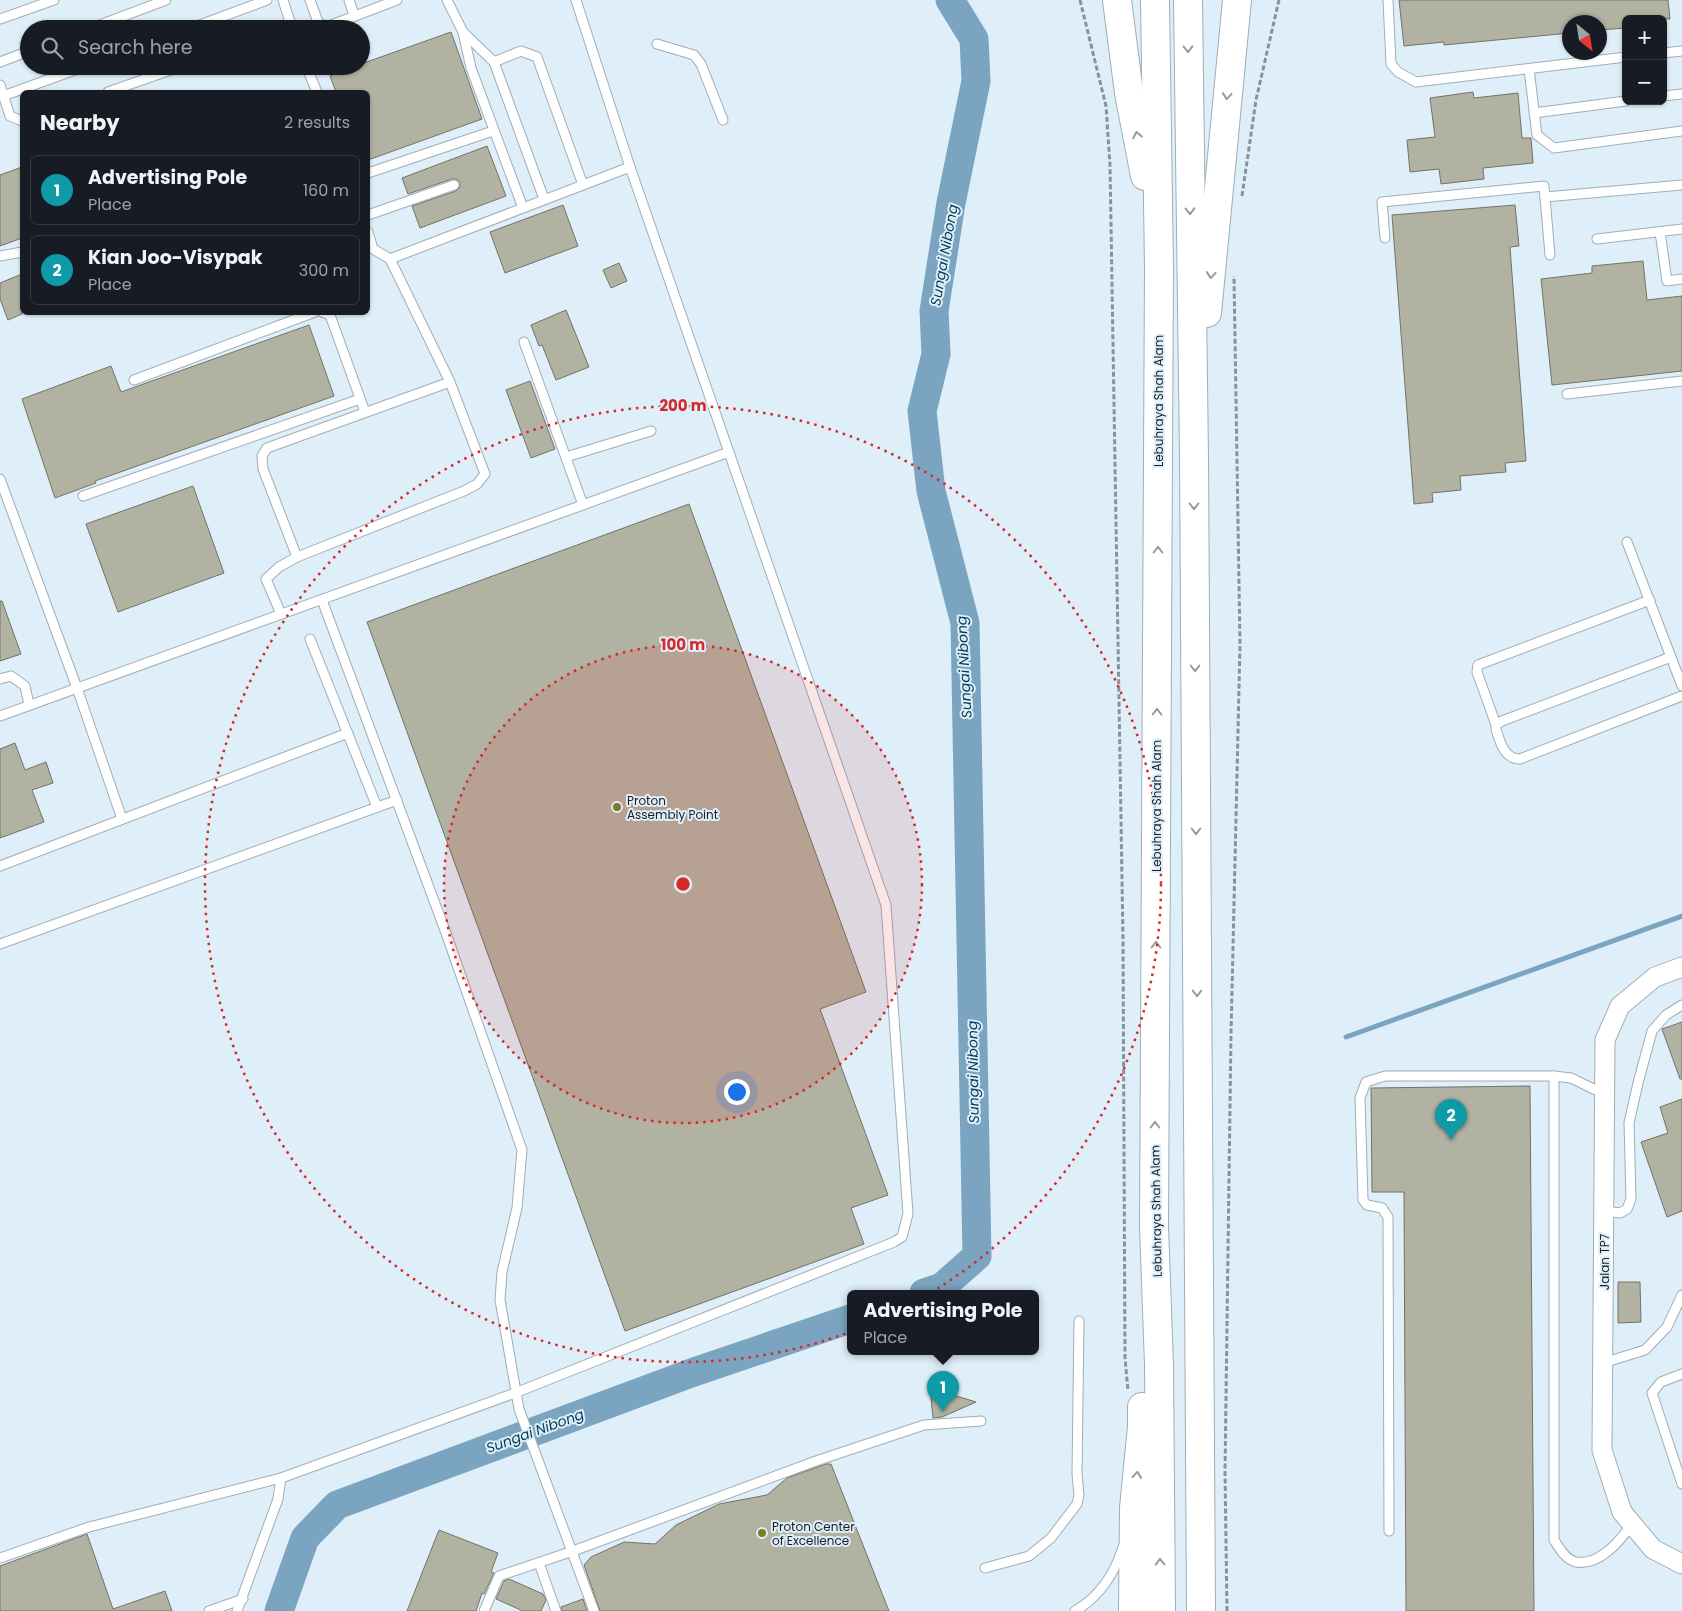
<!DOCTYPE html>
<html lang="en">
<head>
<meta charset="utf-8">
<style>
  body { margin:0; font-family:Poppins,sans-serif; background:#242831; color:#f1f3f6 }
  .controls { position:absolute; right:15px; top:15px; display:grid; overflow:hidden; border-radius:8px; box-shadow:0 1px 4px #0004 }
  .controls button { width:45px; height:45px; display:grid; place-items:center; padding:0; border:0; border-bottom:1px solid #363941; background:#171b24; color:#f1f3f6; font:25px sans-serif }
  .compass { position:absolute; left:1562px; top:15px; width:45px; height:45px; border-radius:50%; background:#171b24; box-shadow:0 1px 4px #0004; rotate:150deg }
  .you { position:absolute; left:736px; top:1091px; width:18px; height:18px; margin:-12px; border:4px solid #fff; border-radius:50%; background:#1a73e8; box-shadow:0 0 0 8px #1a73e833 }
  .badge { display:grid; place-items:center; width:32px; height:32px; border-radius:50%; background:#1a73e8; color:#fff; font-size:16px; font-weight:700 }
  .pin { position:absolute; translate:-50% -41px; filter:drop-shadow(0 1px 2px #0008) }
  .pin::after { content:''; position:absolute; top:26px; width:18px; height:15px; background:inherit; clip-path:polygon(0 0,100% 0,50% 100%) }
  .popup { position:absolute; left:847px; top:1290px; width:192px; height:65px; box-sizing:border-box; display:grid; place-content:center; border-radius:8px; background:#171b24; filter:drop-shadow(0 1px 4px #0005); font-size:16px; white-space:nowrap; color:#9ea1a6 }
  .popup b { font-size:19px; color:#f1f3f6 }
  .popup::after { content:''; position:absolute; left:50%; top:100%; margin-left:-10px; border:10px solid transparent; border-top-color:#171b24 }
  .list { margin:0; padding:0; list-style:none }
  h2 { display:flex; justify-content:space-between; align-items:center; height:65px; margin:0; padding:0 20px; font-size:21px }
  h2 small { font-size:16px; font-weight:400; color:#9ea1a6 }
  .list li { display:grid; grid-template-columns:32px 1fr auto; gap:15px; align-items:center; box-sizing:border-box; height:70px; margin:0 10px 10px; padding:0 10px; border:1px solid #363941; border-radius:8px }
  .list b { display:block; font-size:19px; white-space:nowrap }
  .list p { margin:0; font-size:16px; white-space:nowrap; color:#9ea1a6 }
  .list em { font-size:16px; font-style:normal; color:#9ea1a6 }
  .icon { flex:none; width:28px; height:28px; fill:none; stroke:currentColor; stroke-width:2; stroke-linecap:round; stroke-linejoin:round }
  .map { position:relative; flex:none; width:1682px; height:1611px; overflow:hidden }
  .search { position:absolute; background:#171b24; box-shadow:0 1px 4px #0004; left:20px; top:20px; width:350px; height:55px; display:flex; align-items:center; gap:12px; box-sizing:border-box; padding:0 18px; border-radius:28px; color:#9ea1a6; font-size:19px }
  .panel { position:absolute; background:#171b24; box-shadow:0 1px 4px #0004; left:20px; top:90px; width:350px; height:225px; border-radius:8px }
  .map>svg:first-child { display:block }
</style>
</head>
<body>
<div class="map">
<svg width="1682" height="1611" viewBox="0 0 1682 1611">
  <rect width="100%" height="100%" fill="#dfeffa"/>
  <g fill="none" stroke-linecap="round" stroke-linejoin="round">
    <!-- stream -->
    <path stroke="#7aa4c0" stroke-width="5" d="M 1346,1037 L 1682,916"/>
    <!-- river -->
    <g stroke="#7aa4c0" stroke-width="29">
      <path d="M 924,1293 L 942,1287 L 977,1256 L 965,623 L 931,491 L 922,411 L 936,354 L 934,311 L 951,203 L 976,81 L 974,39 L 950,0"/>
      <path d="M 279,1611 L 305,1538 L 337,1505 L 694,1372 L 850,1319"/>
    </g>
  </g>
  <!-- building -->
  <g fill="#b2b2a2" stroke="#737364">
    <path d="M 1399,0 L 1668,0 L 1670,19 L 1626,19 L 1626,28 L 1600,30 L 1600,22 L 1570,22 L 1570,33 L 1444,45 L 1444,42 L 1404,46 Z"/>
    <path d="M 451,32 L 482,119 L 368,160 L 368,92 L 336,92 L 330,76 L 356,66 L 361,66 L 361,64 Z"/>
    <path d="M 1473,92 L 1474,98 L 1518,93 L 1522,138 L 1531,138 L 1533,163 L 1483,168 L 1484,179 L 1441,184 L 1439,169 L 1410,172 L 1407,140 L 1435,137 L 1430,98 Z"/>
    <path d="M 487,146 L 506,196 L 420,228 L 412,206 L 456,191 L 460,187 L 460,182 L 456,179 L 452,179 L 408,194 L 402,178 Z"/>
    <path d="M 22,167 L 22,238 L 0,246 L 0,175 Z"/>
    <path d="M 563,205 L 578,246 L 505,273 L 490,232 Z"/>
    <path d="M 1515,205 L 1519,246 L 1510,247 L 1526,461 L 1505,463 L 1506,472 L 1460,476 L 1461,490 L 1432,493 L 1433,502 L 1414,504 L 1392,215 Z"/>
    <path d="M 1643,261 L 1647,300 L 1682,296 L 1682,371 L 1552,385 L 1541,279 L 1592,273 L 1592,266 Z"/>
    <path d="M 619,263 L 627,281 L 611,288 L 603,270 Z"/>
    <path d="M 22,274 L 22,314 L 8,320 L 0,299 L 0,283 Z"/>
    <path d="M 566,310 L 589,367 L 556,380 L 542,345 L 539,346 L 531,325 Z"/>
    <path d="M 309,325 L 334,396 L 95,481 L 96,483 L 55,498 L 22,399 L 111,366 L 121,392 Z"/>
    <path d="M 530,381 L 555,449 L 531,458 L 506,390 Z"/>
    <path d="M 193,486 L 224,573 L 118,612 L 86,524 Z"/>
    <path d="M 689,504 L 866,992 L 820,1009 L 888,1195 L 851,1208 L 864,1244 L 625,1331 L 367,622 Z"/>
    <path d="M 0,601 L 2,601 L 21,654 L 0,661 Z"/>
    <path d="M 15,743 L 25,770 L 46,762 L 53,783 L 32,790 L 44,822 L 0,838 L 0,749 Z"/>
    <path d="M 1682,1022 L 1682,1079 L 1680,1079 L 1662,1029 Z"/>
    <path d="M 1530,1086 L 1534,1611 L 1406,1611 L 1404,1192 L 1372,1192 L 1371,1088 Z"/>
    <path d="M 1682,1099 L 1682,1211 L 1667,1217 L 1641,1142 L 1668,1133 L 1660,1107 Z"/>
    <path d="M 1618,1282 L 1640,1282 L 1641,1322 L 1618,1323 Z"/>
    <path d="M 930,1388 L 976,1402 L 942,1417 L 933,1418 Z"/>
    <path d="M 826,1464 L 831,1464 L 889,1611 L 600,1611 L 584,1565 L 591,1557 L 624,1542 L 655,1544 L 676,1525 L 719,1504 L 767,1495 L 787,1478 Z"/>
    <path d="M 439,1530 L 498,1553 L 491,1572 L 494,1573 L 484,1594 L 482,1593 L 476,1611 L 407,1611 Z"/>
    <path d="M 87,1534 L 113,1609 L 165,1591 L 172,1611 L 0,1611 L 0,1566 Z"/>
    <path d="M 509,1579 L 543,1594 L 546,1600 L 541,1611 L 523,1611 L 496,1599 L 504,1581 Z"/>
    <path d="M 583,1599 L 587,1611 L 562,1611 L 561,1607 Z"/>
  </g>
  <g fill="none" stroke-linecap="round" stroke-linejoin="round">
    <defs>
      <g id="service">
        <path d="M 283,0 L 292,28 L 289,29"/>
        <path d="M 310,0 L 318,22 L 326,27 L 397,0"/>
        <path d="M 349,0 L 354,15"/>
        <path d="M 447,0 L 463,32 L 471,68 L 523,208"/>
        <path d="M 1388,0 L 1391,64 L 1398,72 L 1416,82 L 1626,57"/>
        <path d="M 0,19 L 54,0"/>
        <path d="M 89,29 L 166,0"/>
        <path d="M 189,29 L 267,0"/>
        <path d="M 463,32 L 494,62 L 544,199"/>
        <path d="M 657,44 L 694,55 L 701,64 L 723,120"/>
        <path d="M 1663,53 L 1682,51"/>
        <path d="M 0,62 L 29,51"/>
        <path d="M 494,62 L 521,51 L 537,57 L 583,185"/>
        <path d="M 306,66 L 317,92"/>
        <path d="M 1529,69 L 1537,135 L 1554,148 L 1682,131"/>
        <path d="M 0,85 L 10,116 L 22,121"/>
        <path d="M 108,92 L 182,66"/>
        <path d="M 3,96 L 86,66"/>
        <path d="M 1663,96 L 1682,94"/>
        <path d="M 1534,113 L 1626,101"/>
        <path d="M 368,173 L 493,131"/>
        <path d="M 1545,197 L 1682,185"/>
        <path d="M 368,215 L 454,185"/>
        <path d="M 368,232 L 373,249 L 390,259 L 630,167"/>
        <path d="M 1660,232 L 1667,281 L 1682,279"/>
        <path d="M 1385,238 L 1382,202 L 1544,186 L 1550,255"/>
        <path d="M 1597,239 L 1682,229"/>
        <path d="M 0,256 L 22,252"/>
        <path d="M 322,312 L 330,315 L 365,412"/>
        <path d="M 524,342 L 583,505"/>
        <path d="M 134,380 L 315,312"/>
        <path d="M 1567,394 L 1682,381"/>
        <path d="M 566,457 L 651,431"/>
        <path d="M 0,479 L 77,688 L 122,819"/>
        <path d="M 83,496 L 360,399"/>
        <path d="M 1627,542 L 1682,686"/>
        <path d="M 297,557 L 263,469 L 262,456 L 267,448 L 450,382"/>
        <path d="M 322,600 L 446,933 L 522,1150 L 517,1208 L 502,1272 L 500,1300 L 519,1409 L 594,1611"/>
        <path d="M 281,614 L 266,579 L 279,567 L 297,557 L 464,491 L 477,484 L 485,474 L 450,382 L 390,259"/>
        <path d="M 310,639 L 377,807"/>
        <path d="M 1671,657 L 1502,721 L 1496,725 L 1496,729 C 1500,742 1504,759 1520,759 L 1682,696"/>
        <path d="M 0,679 L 11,676 L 25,686 L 29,705"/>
        <path d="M 0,716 L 729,452"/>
        <path d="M 1496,725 L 1477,672 L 1478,665 L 1650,600"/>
        <path d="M 0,866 L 348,733"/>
        <path d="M 0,944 L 397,800"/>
        <path d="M 1554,1076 L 1554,1540 C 1559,1548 1566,1560 1576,1562 C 1600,1566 1620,1541 1632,1524"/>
        <path d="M 1604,1211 L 1620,1213 L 1627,1209 L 1631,1199 L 1629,1123 L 1638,1083 L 1652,1031 L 1666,1015 L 1682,1005"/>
        <path d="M 1603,1363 L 1645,1350 L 1667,1327 L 1682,1295"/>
        <path d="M 1682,1374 L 1661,1382 L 1652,1393 L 1682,1484"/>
        <path d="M 1389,1531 L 1388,1217 L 1382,1208 L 1367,1205 L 1363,1200 L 1360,1098 L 1366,1082 L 1385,1076 L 1554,1076 L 1571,1078 L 1604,1094"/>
        <path d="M 0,1558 L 89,1527 L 281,1478 L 515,1393 L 894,1242 L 902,1237 L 908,1214 L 886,905 L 630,167 L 576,0"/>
        <path d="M 539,1563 L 556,1611"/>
        <path d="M 985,1568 L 1029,1556 L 1051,1538 L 1077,1504 L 1079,1495 L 1077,1474 L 1079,1321"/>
        <path d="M 209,1611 L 243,1599"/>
        <path d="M 237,1611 L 278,1499 L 281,1478"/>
        <path d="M 484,1611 L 499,1576 L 573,1551 L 816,1461 L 924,1425 L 981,1421"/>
        <path d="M 1075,1611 C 1099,1597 1115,1573 1123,1547"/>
      </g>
      <path id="minor" d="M 1682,967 L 1655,977 L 1620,1006 L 1605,1040 L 1602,1450 L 1622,1512 L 1653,1549 L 1682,1564"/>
      <g id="motorway">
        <path d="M 1117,0 L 1129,93 L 1145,176"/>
        <path d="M 1155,0 L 1159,268 L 1154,1226 L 1159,1365 L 1161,1611"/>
        <path d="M 1188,0 L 1194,457 L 1201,1611"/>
        <path d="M 1207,313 L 1237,0"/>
        <path d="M 1133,1611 L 1134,1508 L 1142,1427 L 1142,1407"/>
      </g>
    </defs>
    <!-- service casing -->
    <use href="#service" stroke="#9eaeb8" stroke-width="11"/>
    <!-- minor casing -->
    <use href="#minor" stroke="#9eaeb8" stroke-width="21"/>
    <!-- motorway casing -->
    <use href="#motorway" stroke="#9eaeb8" stroke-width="30"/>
    <!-- path -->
    <g stroke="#87939a" stroke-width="3" stroke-dasharray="5 2.5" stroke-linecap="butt">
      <path d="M 1080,0 L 1106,106 L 1110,165 L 1123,939 L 1125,1358 L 1128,1391"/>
      <path d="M 1242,196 L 1256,100 L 1279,0"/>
      <path d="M 1227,1611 L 1225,1471 L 1231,1034 L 1240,645 L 1234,276"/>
    </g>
    <!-- service -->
    <use href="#service" stroke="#fff" stroke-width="9"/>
    <!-- minor -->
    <use href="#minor" stroke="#fff" stroke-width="19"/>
    <!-- motorway -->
    <use href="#motorway" stroke="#fff" stroke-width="28"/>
  </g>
  <!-- one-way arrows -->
  <defs><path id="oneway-chevron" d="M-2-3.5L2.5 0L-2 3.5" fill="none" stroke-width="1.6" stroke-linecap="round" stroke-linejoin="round" transform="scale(1.25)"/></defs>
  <g stroke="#979a9c">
    <use href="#oneway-chevron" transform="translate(1188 49) rotate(89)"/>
    <use href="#oneway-chevron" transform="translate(1227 96) rotate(95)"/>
    <use href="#oneway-chevron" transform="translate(1137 135) rotate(-101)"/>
    <use href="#oneway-chevron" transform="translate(1190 211) rotate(89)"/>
    <use href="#oneway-chevron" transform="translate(1211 275) rotate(95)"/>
    <use href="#oneway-chevron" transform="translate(1194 506) rotate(90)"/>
    <use href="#oneway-chevron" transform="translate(1158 550) rotate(-90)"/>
    <use href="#oneway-chevron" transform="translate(1195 668) rotate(90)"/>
    <use href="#oneway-chevron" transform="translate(1157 712) rotate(-90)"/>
    <use href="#oneway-chevron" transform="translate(1196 831) rotate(90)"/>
    <use href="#oneway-chevron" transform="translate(1156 945) rotate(-90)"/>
    <use href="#oneway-chevron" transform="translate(1197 993) rotate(90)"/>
    <use href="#oneway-chevron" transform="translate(1155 1125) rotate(-90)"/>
    <use href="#oneway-chevron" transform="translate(1137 1475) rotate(-85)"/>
    <use href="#oneway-chevron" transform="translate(1160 1562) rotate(-91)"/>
  </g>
  <!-- distance rings -->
  <circle cx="683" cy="884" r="239" fill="#d62828" fill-opacity=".12"/>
  <g fill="none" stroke="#d62828" stroke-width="2.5" stroke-dasharray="2.5 5">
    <circle cx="683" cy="884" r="239"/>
    <circle cx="683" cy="884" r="478"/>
  </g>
  <!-- markers -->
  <g fill="#807c23" stroke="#dfeffa" stroke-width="2">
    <circle cx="617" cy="807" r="5"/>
    <circle cx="762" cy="1533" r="5"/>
  </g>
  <g text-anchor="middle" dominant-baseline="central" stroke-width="4" stroke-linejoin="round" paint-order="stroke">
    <!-- street labels -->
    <g font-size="12" fill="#181e22" stroke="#dfeffa">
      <text transform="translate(1158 401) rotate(-90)">Lebuhraya Shah Alam</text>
      <text transform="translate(1156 806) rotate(-90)">Lebuhraya Shah Alam</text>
      <text transform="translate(1156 1211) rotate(-91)">Lebuhraya Shah Alam</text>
      <text transform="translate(1604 1262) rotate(-90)">Jalan TP7</text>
    </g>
    <!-- poi labels -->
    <g font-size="12" fill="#181e22" stroke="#dfeffa" text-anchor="start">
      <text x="627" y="800">Proton<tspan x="627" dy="14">Assembly Point</tspan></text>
      <text x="772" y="1526">Proton Center<tspan x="772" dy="14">of Excellence</tspan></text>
    </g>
    <!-- water labels -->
    <g font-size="14" font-style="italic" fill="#003b57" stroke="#dfeffa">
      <text transform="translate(944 255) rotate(-80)">Sungai Nibong</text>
      <text transform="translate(964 667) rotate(-93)">Sungai Nibong</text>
      <text transform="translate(973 1072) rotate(-91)">Sungai Nibong</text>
      <text transform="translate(535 1431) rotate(-20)">Sungai Nibong</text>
    </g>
  </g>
  <circle cx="683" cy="884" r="8" fill="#d62828" stroke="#dfeffa" stroke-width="2.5"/>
  <g font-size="15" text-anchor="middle" font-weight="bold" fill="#d62828" stroke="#dfeffa" stroke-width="4" stroke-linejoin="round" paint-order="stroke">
    <text x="683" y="411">200 m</text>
    <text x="683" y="650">100 m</text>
  </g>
</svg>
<div class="controls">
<button>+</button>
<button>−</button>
</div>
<svg class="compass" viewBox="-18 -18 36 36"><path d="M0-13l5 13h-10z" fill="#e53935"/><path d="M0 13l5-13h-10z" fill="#9ea1a6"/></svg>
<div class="you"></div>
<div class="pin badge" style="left:943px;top:1412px;background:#0f9aa8">1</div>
<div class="popup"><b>Advertising Pole</b>Place</div>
<div class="pin badge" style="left:1451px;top:1140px;background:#0f9aa8">2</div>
<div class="search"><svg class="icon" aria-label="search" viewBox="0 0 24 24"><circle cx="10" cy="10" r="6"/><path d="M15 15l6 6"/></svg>Search here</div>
<section class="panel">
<h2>Nearby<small>2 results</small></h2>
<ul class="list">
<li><span class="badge" style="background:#0f9aa8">1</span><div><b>Advertising Pole</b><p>Place</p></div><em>160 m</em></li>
<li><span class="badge" style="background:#0f9aa8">2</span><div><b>Kian Joo-Visypak</b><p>Place</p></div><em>300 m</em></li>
</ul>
</section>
</div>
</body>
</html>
